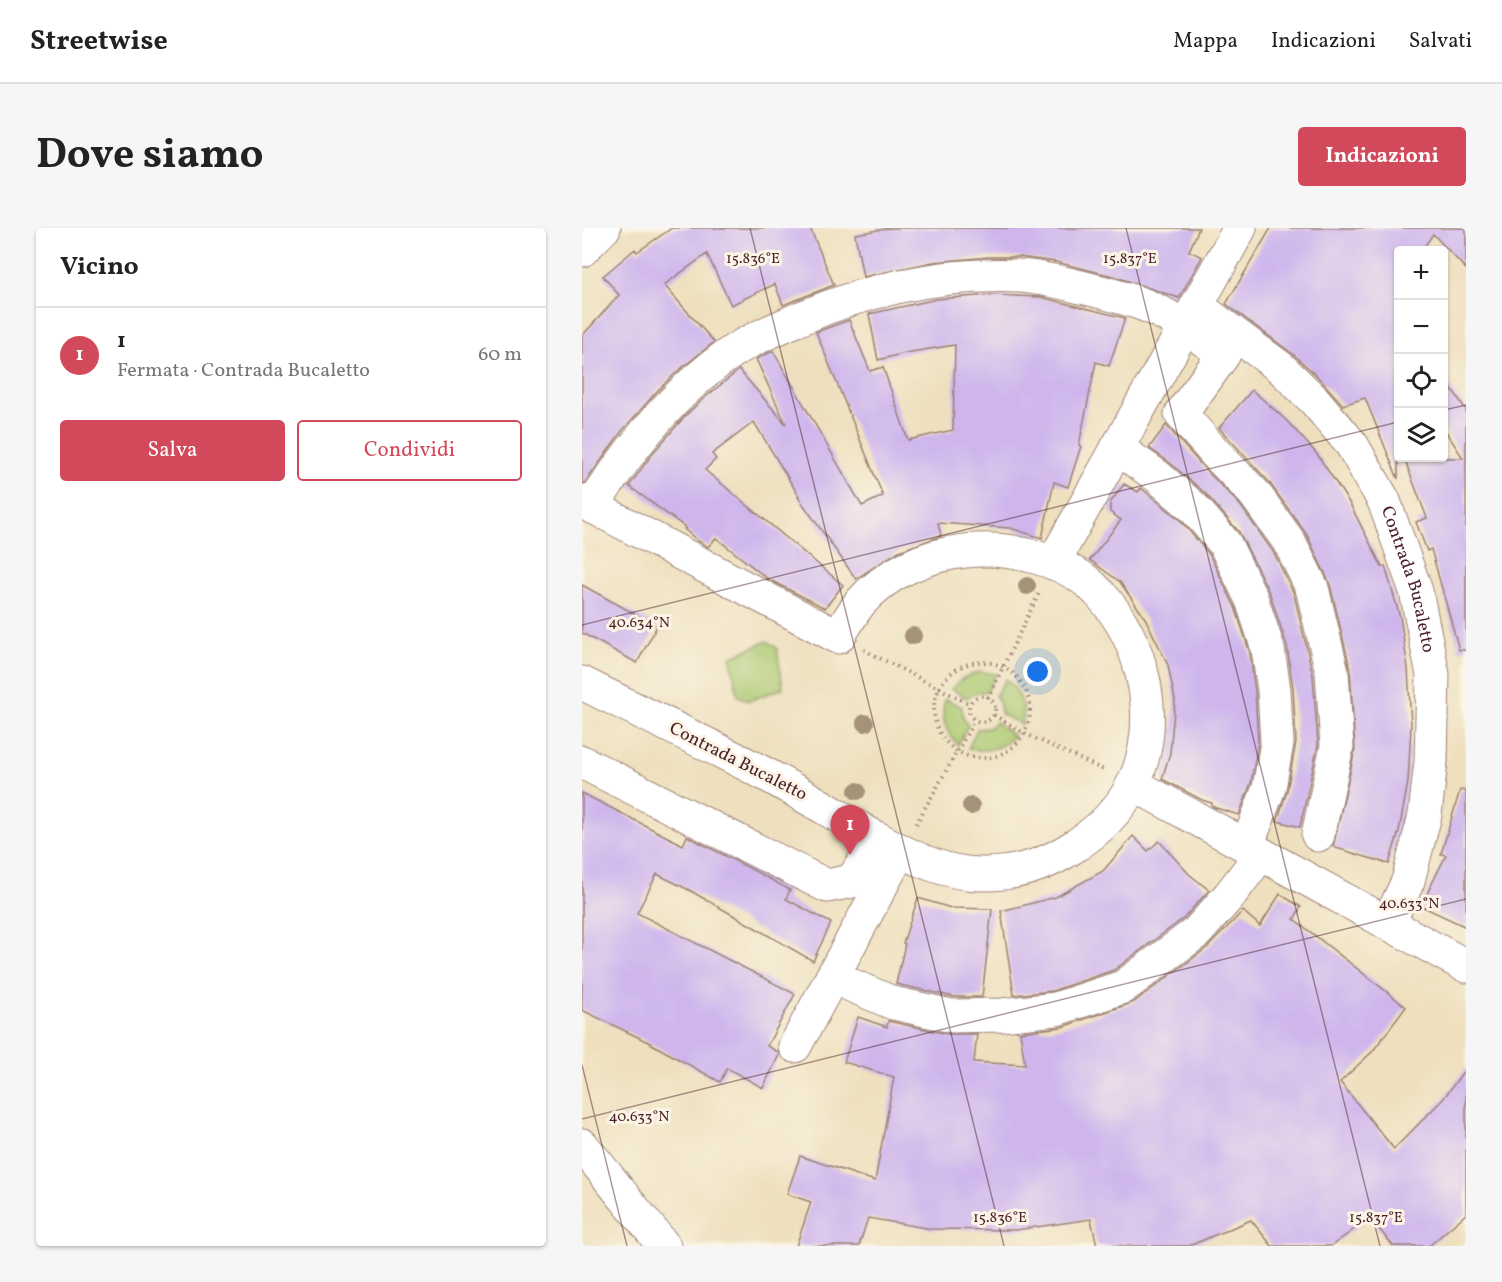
<!DOCTYPE html>
<html lang="it">
<head>
<meta charset="utf-8">
<style>
  body { margin:0; font-family:Vollkorn,serif; background:#f6f6f6; color:#222 }
  .controls { position:absolute; right:18px; top:18px; display:grid; overflow:hidden; border-radius:6px; box-shadow:0 2px 4px #0004 }
  .controls button { width:54px; height:54px; display:grid; place-items:center; padding:0; border:0; border-bottom:2px solid #e0e0e0; background:#fff; color:#222; font:30px sans-serif }
  .you { position:absolute; left:456px; top:444px; width:21px; height:21px; margin:-15px; border:4px solid #fff; border-radius:50%; background:#1a73e8; box-shadow:0 0 0 9px #1a73e833 }
  .badge { display:grid; place-items:center; width:39px; height:39px; border-radius:50%; background:#d1495b; color:#fff; font-size:20px; font-weight:700 }
  .pin { position:absolute; translate:-50% -50px; filter:drop-shadow(0 2px 3px #0008) }
  .pin::after { content:''; position:absolute; top:32px; width:21px; height:18px; background:inherit; clip-path:polygon(0 0,100% 0,50% 100%) }
  .list { margin:0; padding:0; list-style:none }
  h2 { display:flex; justify-content:space-between; align-items:center; height:78px; margin:0; padding:0 24px; font-size:26px }
  h2 small { font-size:20px; font-weight:400; color:#767676 }
  .list li { display:grid; grid-template-columns:39px 1fr auto; gap:18px; align-items:center; box-sizing:border-box; height:96px; padding:0 24px; border-top:2px solid #e0e0e0 }
  .list b { display:block; font-size:22px; white-space:nowrap }
  .list p { margin:0; font-size:20px; white-space:nowrap; color:#767676 }
  .list em { font-size:20px; font-style:normal; color:#767676 }
  .actions { display:flex; gap:12px; padding:18px 24px }
  .actions a { flex:1; padding:14px 0; border:2px solid #d1495b; border-radius:6px; text-align:center; font-size:21px; color:#d1495b }
  .actions .main { background:#d1495b; color:#fff }
  .icon { flex:none; width:33px; height:33px; fill:none; stroke:currentColor; stroke-width:2; stroke-linecap:round; stroke-linejoin:round }
  .map { position:relative; flex:none; width:884px; height:1018px; overflow:hidden; border-radius:6px }
  header { display:flex; align-items:center; gap:36px; box-sizing:border-box; height:84px; padding:0 30px; background:#fff; border-bottom:2px solid #e0e0e0 }
  header strong { font-size:28px }
  nav { display:flex; gap:33px; margin-inline-start:auto; font-size:21px }
  .intro { display:flex; align-items:center; justify-content:space-between; box-sizing:border-box; height:144px; padding:0 36px }
  h1 { margin:0; font-size:42px }
  .button { padding:15px 27px; border-radius:6px; background:#d1495b; color:#fff; font-size:21px; font-weight:700 }
  main { display:flex; gap:36px; padding:0 36px }
  aside { flex:1; background:#fff; border-radius:6px; box-shadow:0 2px 4px #0004 }
  .map>svg:first-child { display:block }
</style>
</head>
<body>
<header>
<strong>Streetwise</strong>
<nav><a>Mappa</a><a>Indicazioni</a><a>Salvati</a></nav>
</header>
<div class="intro"><h1>Dove siamo</h1><a class="button">Indicazioni</a></div>
<main>
<aside>
<h2>Vicino<small></small></h2>
<ul class="list">
<li><span class="badge">1</span><div><b>1</b><p>Fermata · Contrada Bucaletto</p></div><em>60 m</em></li>
</ul>
<div class="actions"><a class="main">Salva</a><a>Condividi</a></div>
</aside>
<div class="map">
<svg width="884" height="1018" viewBox="0 0 884 1018">
  <rect width="100%" height="100%" fill="#fcf5e5"/>
  <filter id="ink" filterUnits="userSpaceOnUse"><feTurbulence type="fractalNoise" baseFrequency=".0167" numOctaves="2"/><feDisplacementMap in="SourceGraphic" scale="12" xChannelSelector="R" yChannelSelector="G"/><feConvolveMatrix kernelMatrix="1 2 1 2 8 2 1 2 1" color-interpolation-filters="sRGB"/></filter>
  <filter id="wash" filterUnits="userSpaceOnUse"><feTurbulence type="fractalNoise" baseFrequency=".008" numOctaves="4" result="noise"/><feDisplacementMap in="SourceGraphic" scale="24" xChannelSelector="R" yChannelSelector="G"/><feGaussianBlur stdDeviation="1.35" result="paint"/><feColorMatrix in="noise" values="0 0 0 0 0 0 0 0 0 0 0 0 0 0 0 0 0 1.4 0 .05"/><feComposite in="paint" operator="in"/></filter>
  <g filter="url(#wash)">
    <rect width="100%" height="100%" fill="#eee0be"/>
    <!-- green -->
    <g fill="#aac870" stroke="#7a744e" stroke-width="1.5">
      <path d="M 185,413 L 195,420 L 201,460 L 167,473 L 156,468 L 148,429 Z"/>
      <path d="M 397,444 L 414,446 L 405,464 L 394,464 L 385,470 L 369,461 L 381,450 Z"/>
      <path d="M 424,451 C 438,463 445,478 440,497 L 419,486 L 417,473 L 413,468 Z"/>
      <path d="M 363,471 L 380,479 L 381,489 L 386,498 L 376,517 C 363,504 358,489 363,471 Z"/>
      <path d="M 414,494 L 432,508 C 418,521 405,525 386,521 L 395,501 L 406,500 Z"/>
    </g>
    <g id="blocks">
      <!-- building -->
      <g fill="#ceb6ed">
        <path d="M 90,0 L 228,0 L 252,57 L 201,77 L 193,56 L 149,77 L 125,26 L 82,57 L 132,114 L 96,143 L 76,162 L 40,203 L 3,255 L 0,254 L 0,108 L 37,67 L 21,48 L 53,21 L 55,24 Z"/>
        <path d="M 307,0 L 617,0 L 607,23 L 620,29 L 597,70 L 531,48 L 474,34 L 437,29 L 407,29 L 351,34 L 281,49 L 273,6 Z"/>
        <path d="M 689,0 L 884,0 L 884,41 L 851,6 L 840,22 L 816,22 L 816,251 L 783,170 L 761,177 L 735,148 L 712,127 L 644,76 Z"/>
        <path d="M 409,67 L 458,69 L 543,90 L 527,138 L 514,134 L 497,217 L 499,218 L 486,259 L 472,254 L 460,310 L 428,300 L 356,295 L 359,308 L 317,323 L 274,351 L 216,269 L 217,268 L 172,194 L 130,226 L 134,231 L 123,242 L 261,357 L 243,380 L 186,351 L 134,310 L 126,319 L 116,313 L 102,301 L 104,300 L 47,258 L 70,226 L 103,188 L 121,171 L 157,142 L 204,196 L 174,131 L 191,123 L 280,278 L 301,268 L 234,104 L 267,92 L 288,143 L 301,139 L 326,212 L 371,202 L 373,117 L 323,125 L 296,132 L 287,86 L 355,71 Z"/>
        <path d="M 861,147 L 884,182 L 884,422 L 877,422 L 849,321 L 845,323 L 834,294 L 845,290 L 822,230 L 881,230 L 861,199 Z"/>
        <path d="M 670,162 L 704,192 L 735,226 L 768,276 L 800,339 L 803,338 L 818,389 L 826,440 L 829,498 L 826,554 L 817,603 L 807,636 L 751,619 L 773,522 L 768,440 L 748,356 L 725,307 L 687,254 L 637,200 Z"/>
        <path d="M 584,197 L 622,240 L 658,277 L 692,325 L 712,366 L 731,447 L 736,517 L 718,599 L 695,593 L 705,563 L 714,514 L 711,461 L 705,418 L 688,366 L 657,304 L 623,265 L 587,234 L 567,220 Z"/>
        <path d="M 542,256 L 556,264 L 559,260 L 598,292 L 627,326 L 653,379 L 668,425 L 673,464 L 676,514 L 669,555 L 657,587 L 634,580 L 630,578 L 630,575 L 620,572 L 580,551 L 588,525 L 593,472 L 586,437 L 563,390 L 538,354 L 508,332 L 539,292 L 528,284 L 528,275 Z"/>
        <path d="M 0,357 L 75,398 L 55,435 L 0,405 Z"/>
        <path d="M 878,562 L 884,563 L 884,699 L 839,678 L 864,627 L 859,626 Z"/>
        <path d="M 0,565 L 101,617 L 105,608 L 171,642 L 208,662 L 204,671 L 249,695 L 231,733 L 107,662 L 75,646 L 55,685 L 213,766 L 185,818 L 196,824 L 197,827 L 181,860 L 145,840 L 138,854 L 66,814 L 0,782 Z"/>
        <path d="M 551,608 L 566,623 L 577,613 L 607,646 L 627,662 L 602,690 L 532,742 L 470,763 L 432,767 L 419,683 L 474,669 L 521,643 Z"/>
        <path d="M 698,666 L 719,679 L 712,691 L 824,779 L 791,823 L 758,854 L 812,921 L 861,871 L 884,840 L 884,986 L 847,1018 L 811,1018 L 788,990 L 749,1018 L 690,1018 L 669,992 L 607,1018 L 515,1018 L 509,991 L 434,1002 L 350,1001 L 286,990 L 277,1018 L 214,1018 L 229,974 L 205,966 L 218,928 L 293,953 L 312,849 L 262,834 L 276,789 L 305,799 L 306,793 L 366,806 L 395,806 L 392,834 L 443,837 L 438,804 L 480,799 L 552,774 L 626,719 L 661,683 L 678,698 Z"/>
        <path d="M 336,670 L 369,680 L 410,681 L 400,769 L 372,769 L 314,756 L 323,716 L 321,715 Z"/>
      </g>
    </g>
  </g>
  <g filter="url(#ink)">
    <use href="#blocks" fill-opacity="0" stroke="#9c8074" stroke-width="1.5"/>
    <g fill="none" stroke-linecap="round" stroke-linejoin="round">
      <defs>
        <g id="street">
          <path d="M 0,22 L 22,0"/>
          <path id="s1" d="M 615,78 L 699,140 L 733,173 L 770,217 L 802,273 L 834,363 L 851,447 L 849,533 L 843,587 L 826,653 L 806,696"/>
          <path d="M 535,220 L 575,248 L 611,279 L 643,316 L 670,372 L 686,421 L 692,462 L 695,515 L 687,560 L 665,618"/>
          <path d="M 0,273 L 256,409 C 263,398 270,385 278,375 C 304,345 344,327 383,323 C 426,318 486,331 516,364 C 562,412 581,494 551,556 C 537,584 514,605 488,621 C 457,641 422,649 384,645 C 350,641 319,623 289,607 C 254,587 220,566 185,547 C 124,515 62,486 0,455"/>
          <path d="M 10,279 C 48,220 91,164 150,124 C 171,110 196,100 219,90 C 287,61 362,45 436,48 C 458,49 482,55 503,60 C 524,65 545,70 565,78 C 592,89 617,109 642,126 L 599,186 L 635,227 L 672,265 L 708,315 L 730,360 L 750,444 L 755,518 L 736,607"/>
          <path d="M 471,335 L 658,0"/>
          <path d="M 0,534 L 245,658 L 270,653 L 297,611"/>
          <path d="M 551,556 L 884,738"/>
          <path d="M 250,749 L 311,775 L 370,788 L 420,787 L 474,781 L 541,759 L 615,704 L 647,668 L 679,626"/>
          <path d="M 213,818 L 318,623"/>
          <path d="M 0,917 L 82,1018"/>
        </g>
      </defs>
      <!-- street casing -->
      <use href="#street" stroke="#9c8074" stroke-width="35"/>
      <!-- path -->
      <g stroke="#9c8074" stroke-width="4" stroke-dasharray="1.5 4.5" stroke-linecap="butt">
        <path d="M 282,422 L 388,476"/>
        <circle cx="400" cy="482" r="48"/>
        <circle cx="400" cy="481" r="13"/>
        <path d="M 406,470 L 458,363"/>
        <path d="M 412,487 L 442,505 L 524,543"/>
        <path d="M 334,596 L 393,492"/>
      </g>
      <!-- street -->
      <use href="#street" stroke="#fff" stroke-width="33"/>
    </g>
    <!-- trees -->
    <g fill="#a49279">
      <circle cx="445" cy="358" r="9"/>
      <circle cx="331" cy="408" r="9"/>
      <circle cx="283" cy="495" r="9"/>
      <circle cx="275" cy="563" r="9"/>
      <circle cx="389" cy="578" r="9"/>
    </g>
  </g>
  <!-- ticks -->
  <path fill="none" stroke="#4a1f2b" stroke-width="1.5" stroke-opacity="0.45" d="M 168,0 L 422,1018M 544,0 L 798,1018M 862,182 L 884,177M 0,397 L 816,194M 0,837 L 45,1018M 0,891 L 884,671"/>
  <g text-anchor="middle" dominant-baseline="central" stroke-width="6" stroke-linejoin="round" paint-order="stroke">
    <!-- street labels -->
    <g font-size="18" fill="#4a1f2b" stroke="#fcf5e5">
      <text stroke="none"><textPath href="#s1" startOffset="356">Contrada Bucaletto</textPath></text>
      <text transform="translate(156 534) rotate(27)">Contrada Bucaletto</text>
    </g>
  </g>
  <g font-size="15" text-anchor="middle" fill="#4a1f2b" stroke="#fcf5e5" stroke-width="6" stroke-linejoin="round" paint-order="stroke">
    <text x="171" y="35">15.836°E</text>
    <text x="548" y="35">15.837°E</text>
    <text x="57" y="399">40.634°N</text>
    <text x="827" y="680">40.633°N</text>
    <text x="57" y="893">40.633°N</text>
    <text x="418" y="994">15.836°E</text>
    <text x="794" y="994">15.837°E</text>
  </g>
</svg>
<div class="controls">
<button>+</button>
<button>−</button>
<button><svg class="icon" aria-label="locate" viewBox="0 0 24 24"><circle cx="12" cy="12" r="6"/><path d="M12 2v4M12 18v4M2 12h4M18 12h4"/></svg></button>
<button><svg class="icon" aria-label="layers" viewBox="0 0 24 24"><path d="M12 4l9 5-9 5-9-5zM3 14l9 5 9-5"/></svg></button>
</div>
<div class="you"></div>
<div class="pin badge" style="left:268px;top:627px">1</div>
</div>
</main>
</body>
</html>
